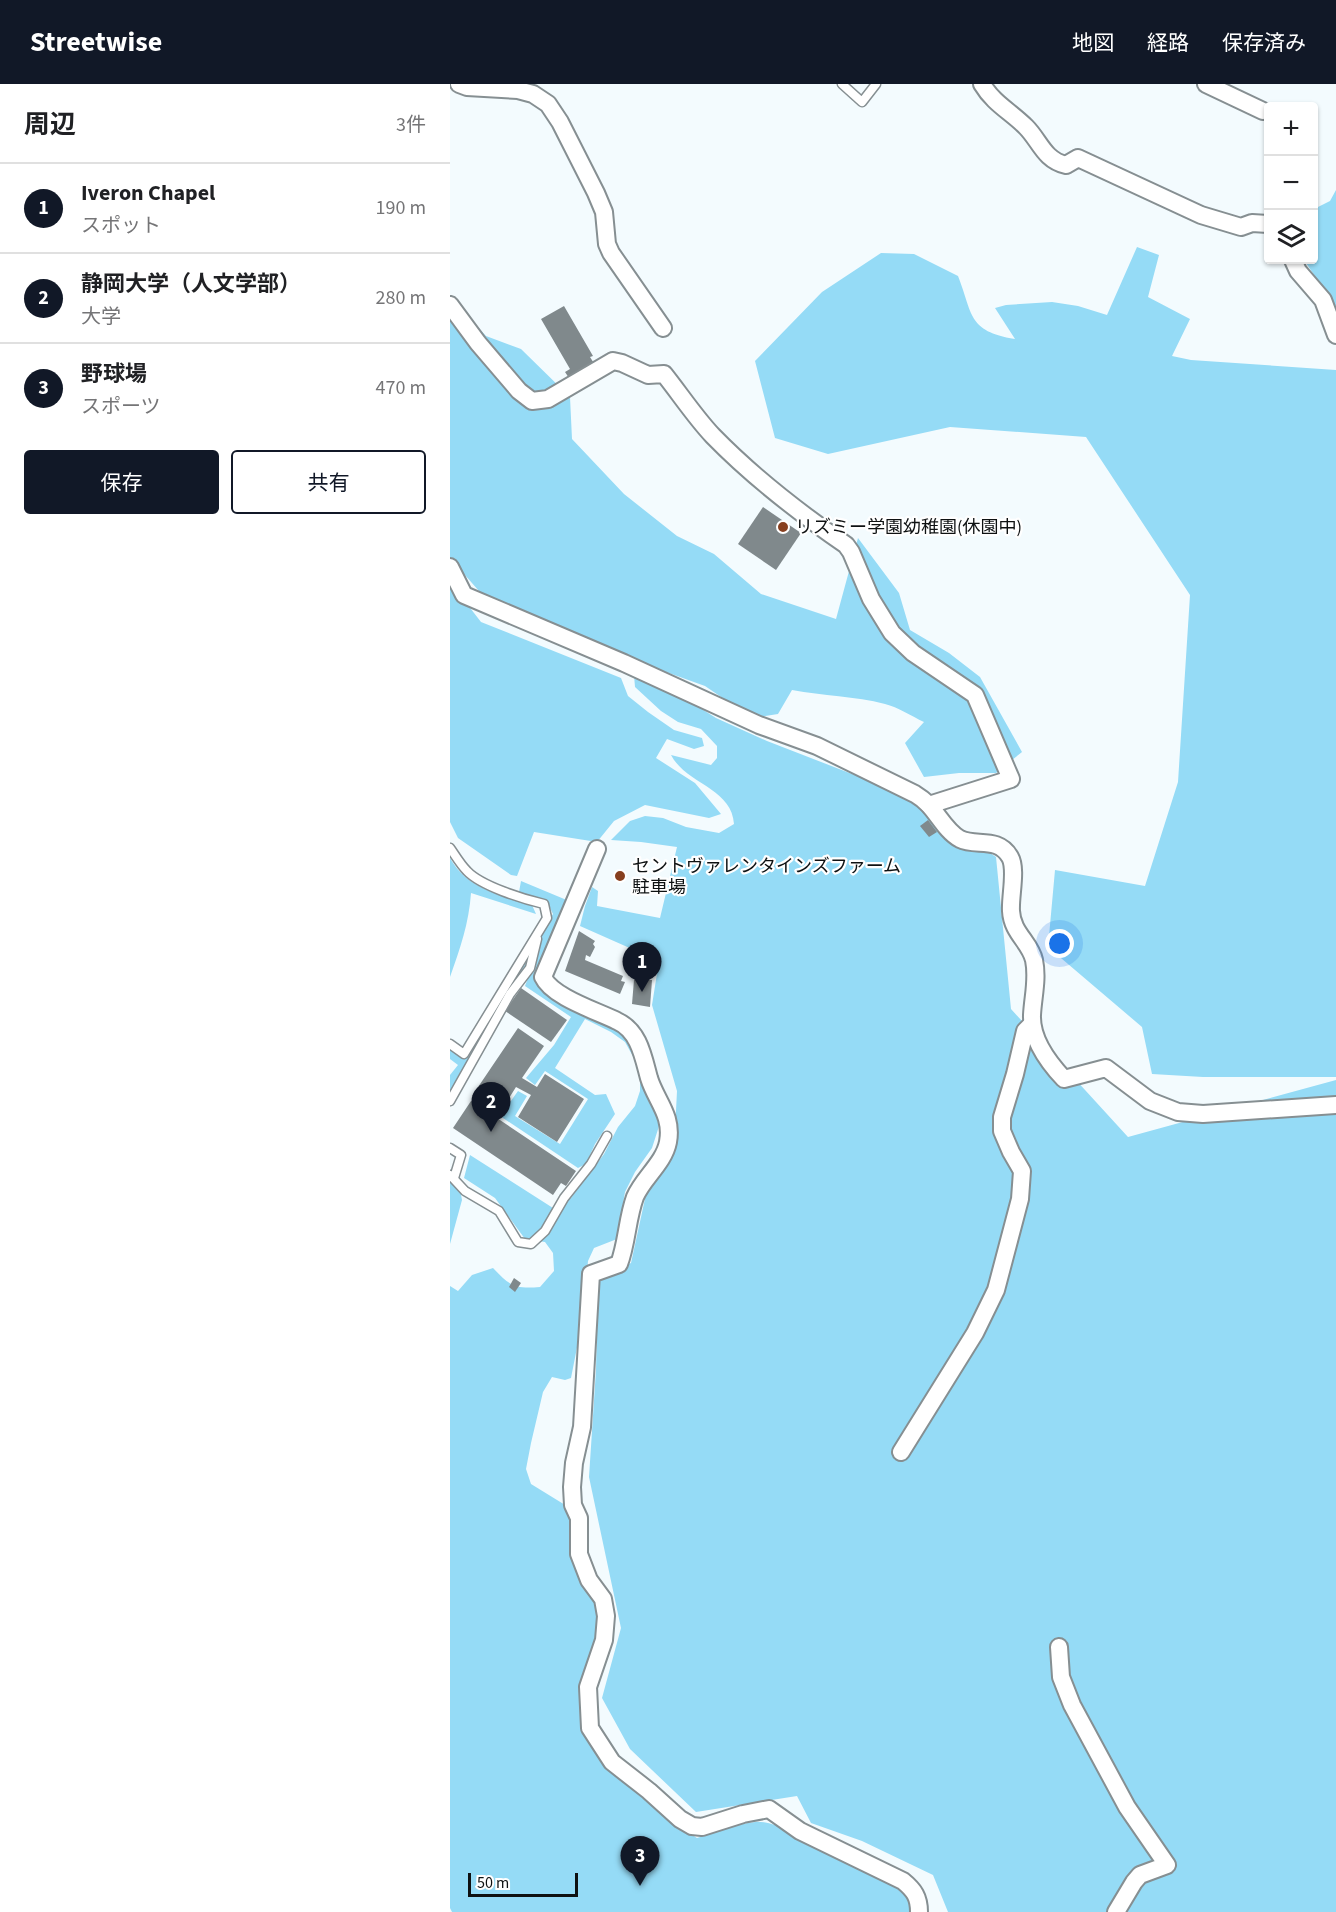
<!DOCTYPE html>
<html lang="ja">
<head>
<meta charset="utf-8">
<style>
  body { margin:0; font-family:"Source Sans 3","Noto Sans JP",sans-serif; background:#f6f6f6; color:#202124 }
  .controls { position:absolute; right:18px; top:18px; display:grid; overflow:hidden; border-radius:6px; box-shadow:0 2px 4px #0004 }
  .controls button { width:54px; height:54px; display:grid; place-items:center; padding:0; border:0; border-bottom:2px solid #e0e0e0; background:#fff; color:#202124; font:30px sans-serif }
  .scale { position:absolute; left:18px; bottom:15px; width:110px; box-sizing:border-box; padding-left:6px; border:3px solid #0e1112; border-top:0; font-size:16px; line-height:21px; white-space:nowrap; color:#0e1112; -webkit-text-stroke:4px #fff; paint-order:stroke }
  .you { position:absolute; left:610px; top:860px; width:21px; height:21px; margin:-15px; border:4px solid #fff; border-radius:50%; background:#1a73e8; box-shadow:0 0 0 9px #1a73e833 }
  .badge { display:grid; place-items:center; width:39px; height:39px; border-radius:50%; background:#111827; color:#fff; font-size:20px; font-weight:700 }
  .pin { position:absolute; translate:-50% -50px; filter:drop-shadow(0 2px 3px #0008) }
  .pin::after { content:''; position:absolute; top:32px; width:21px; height:18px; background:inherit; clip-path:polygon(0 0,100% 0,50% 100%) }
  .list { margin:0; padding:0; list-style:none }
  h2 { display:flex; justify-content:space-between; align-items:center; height:78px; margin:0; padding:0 24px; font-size:26px }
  h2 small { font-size:20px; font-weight:400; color:#757577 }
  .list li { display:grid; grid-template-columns:39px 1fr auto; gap:18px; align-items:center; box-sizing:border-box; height:90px; padding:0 24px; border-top:2px solid #e0e0e0 }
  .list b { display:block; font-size:22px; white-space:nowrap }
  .list p { margin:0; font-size:20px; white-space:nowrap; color:#757577 }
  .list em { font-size:20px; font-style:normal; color:#757577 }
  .actions { display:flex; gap:12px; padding:18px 24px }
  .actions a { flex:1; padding:14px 0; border:2px solid #111827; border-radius:6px; text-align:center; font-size:21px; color:#111827 }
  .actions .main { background:#111827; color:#fff }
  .icon { flex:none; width:33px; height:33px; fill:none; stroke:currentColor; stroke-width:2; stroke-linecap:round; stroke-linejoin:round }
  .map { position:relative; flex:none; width:886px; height:1828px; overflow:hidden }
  header { display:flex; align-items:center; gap:36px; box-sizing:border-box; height:84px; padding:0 30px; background:#111827; color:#fff }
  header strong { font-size:28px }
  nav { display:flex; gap:33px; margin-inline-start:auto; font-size:21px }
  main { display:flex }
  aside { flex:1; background:#fff }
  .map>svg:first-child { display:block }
</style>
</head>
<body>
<header>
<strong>Streetwise</strong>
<nav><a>地図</a><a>経路</a><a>保存済み</a></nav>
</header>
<main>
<aside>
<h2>周辺<small>3件</small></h2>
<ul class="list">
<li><span class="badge">1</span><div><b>Iveron Chapel</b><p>スポット</p></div><em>190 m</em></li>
<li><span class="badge">2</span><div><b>静岡大学（人文学部）</b><p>大学</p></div><em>280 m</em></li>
<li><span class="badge">3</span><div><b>野球場</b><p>スポーツ</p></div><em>470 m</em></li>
</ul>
<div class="actions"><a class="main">保存</a><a>共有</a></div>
</aside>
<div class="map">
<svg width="886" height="1828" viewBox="0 0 886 1828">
  <rect width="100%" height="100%" fill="#f3fbfe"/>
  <!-- green -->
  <g fill="#95dbf6">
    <path d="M 886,106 L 886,228 L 885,222 L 854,176 L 864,176 L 864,125 L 880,117 Z"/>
    <path d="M 687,163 L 709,171 L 698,213 L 740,235 L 722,272 L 741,276 L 886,286 L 886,993 L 753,993 L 702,990 L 692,943 L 598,863 L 605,786 L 695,802 L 728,698 L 740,511 L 636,353 L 500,343 L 378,370 L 325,354 L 305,277 L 372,208 L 431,169 L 464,170 L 508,192 C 523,230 517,247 565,255 L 545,224 L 556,221 L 602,218 L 628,222 L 657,231 Z"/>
    <path d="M 0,223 L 10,224 L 36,252 L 71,265 L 120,313 L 122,355 L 174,410 L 227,452 L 264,470 L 311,510 L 386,535 L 408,454 L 449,509 L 460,546 L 499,569 L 530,593 L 572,668 L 546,689 L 509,689 L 474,693 L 455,659 L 474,638 C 461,632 448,623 435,620 C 405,612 373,612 342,606 L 328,630 L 302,634 L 255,602 L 152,565 L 36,515 L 0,474 Z"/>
    <path d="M 0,498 L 31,538 L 171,594 L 178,612 L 198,628 L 224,646 L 252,654 L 254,662 L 244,665 L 217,655 L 206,674 L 245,699 L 271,730 L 259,734 L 195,721 L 164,737 L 147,758 L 84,748 L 67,792 L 61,791 L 8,754 L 0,738 Z"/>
    <path d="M 184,591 L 199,600 L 236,615 L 266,634 L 317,657 L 451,709 L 546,773 L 561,925 L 678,1053 L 886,996 L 886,1828 L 498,1828 L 483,1791 L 412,1757 L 361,1739 L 347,1712 L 246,1728 L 180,1665 L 152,1614 L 171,1544 L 139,1393 L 146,1286 L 148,1195 L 181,1179 L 198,1101 L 224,1066 L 227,1007 L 202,921 L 209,877 L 130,842 L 135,822 L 142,803 L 148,807 L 147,822 L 210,834 L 227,763 L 191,758 L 161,756 L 180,737 L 195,732 L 213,734 L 236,743 L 269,749 L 284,740 C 282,704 236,700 221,671 L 261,681 L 267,674 L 267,662 L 251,645 L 228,638 L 211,627 L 185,603 Z"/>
    <path d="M 0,774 C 17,805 50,811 82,821 L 86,830 L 21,809 C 19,839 10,865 0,893 Z"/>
    <path d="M 71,797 L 119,817 L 86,889 L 167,944 L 185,961 L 211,1036 L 202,1064 L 185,1088 L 175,1108 L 167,1155 L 144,1164 L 138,1177 L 133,1233 L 121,1294 L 115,1296 L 102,1293 L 93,1308 L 81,1359 L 76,1385 L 81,1400 L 120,1424 L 152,1532 L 133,1603 L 157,1682 L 178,1702 L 197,1714 L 222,1738 L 247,1754 C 265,1748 286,1740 305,1738 C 333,1734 432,1794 459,1810 L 461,1828 L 2,1828 L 0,1824 L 0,1202 L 8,1207 L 22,1191 L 43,1184 C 60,1202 65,1205 90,1203 L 104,1187 L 103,1169 L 95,1158 L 75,1155 L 45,1114 L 14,1094 L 20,1071 L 103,1124 L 121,1114 L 154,1070 L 168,1043 L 185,1022 L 190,1007 L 190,985 L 175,958 L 161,948 L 135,935 L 105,984 L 145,1011 L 156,1010 L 165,1030 L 145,1060 L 136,1080 L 128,1084 L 50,1032 L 68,1007 L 77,1012 L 65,1032 L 110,1060 L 138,1015 L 95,987 L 85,1001 L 76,994 L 104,961 L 121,933 L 75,902 C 85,879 87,850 103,830 L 96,816 L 69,808 Z"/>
    <path d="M 84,857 L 75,885 L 0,1010 L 0,991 L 8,981 L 0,975 L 0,963 L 14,971 Z"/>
    <path d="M 0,1096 L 10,1105 L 12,1116 L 0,1160 Z"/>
  </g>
  <!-- building -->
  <g fill="#80898c">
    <path d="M 114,222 L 143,272 L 140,273 L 145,281 L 121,297 L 115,288 L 120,285 L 91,235 Z"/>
    <path d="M 313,423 L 351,449 L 326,486 L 288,460 Z"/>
    <path d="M 478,736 L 487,748 L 479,753 L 470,742 Z"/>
    <path d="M 129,847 L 145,857 L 143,860 L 145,863 L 140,873 L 136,871 L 135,876 L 173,892 L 171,897 L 175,898 L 170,910 L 115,887 Z"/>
    <path d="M 184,896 L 202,896 L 200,923 L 182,920 Z"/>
    <path d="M 71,904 L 117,936 L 101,958 L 55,927 Z"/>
    <path d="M 68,944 L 94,962 L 72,994 L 87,1003 L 95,990 L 134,1015 L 107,1058 L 68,1033 L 81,1011 L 66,1003 L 49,1030 L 40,1024 L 38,1028 L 126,1087 L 116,1102 L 111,1099 L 103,1111 L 3,1044 L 21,1017 L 28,1022 L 32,1019 L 22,1012 Z"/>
    <path d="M 64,1194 L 71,1199 L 65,1208 L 59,1203 Z"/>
  </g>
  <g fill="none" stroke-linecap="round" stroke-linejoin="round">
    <defs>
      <g id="lane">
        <path d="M 392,0 L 412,18 L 426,0"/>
        <path d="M 0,764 C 5,771 10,780 17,787 C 31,802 73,815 94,820 L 97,834 L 14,970 L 0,960"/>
        <path d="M 0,1017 L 60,910 L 80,884 L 87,855"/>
        <path d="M 0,1064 L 11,1071 L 4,1094"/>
        <path d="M 0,1091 L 15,1107 L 49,1127 L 68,1158 L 81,1160 L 95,1147 L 114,1114 L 141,1080 L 157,1052"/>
      </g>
      <g id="street">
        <path d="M 9,0 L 17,3 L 68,6 L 83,10 L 98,20 L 110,38 L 146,109 L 154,128 L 157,160 L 161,169 L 213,244"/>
        <path d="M 532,0 C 544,20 560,27 576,43 C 590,57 594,76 616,81 L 628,74 L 751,131 L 791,143 L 802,139 L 818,140"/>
        <path d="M 756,0 L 813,27"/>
        <path d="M 843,176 L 848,187 L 873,216 L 886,251"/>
        <path d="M 0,221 L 28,259 L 69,307 L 82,317 L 98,315 L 163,277 L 172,279 L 198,291 L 214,290 C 230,310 245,333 263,352 C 303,393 348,428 396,461 L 401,468 L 421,515 L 442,549 L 463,569 L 525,611 L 561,695 L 479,721"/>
        <path d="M 0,483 L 14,511 L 174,579 L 309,641 L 367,662 L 465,710 C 470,713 475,717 479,721 C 489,732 497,748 510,755 C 526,763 548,752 560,773 C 567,785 560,812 561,827 C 562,849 580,858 584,876 C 588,895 583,912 582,931 C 581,955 598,978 614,995 L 656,984 L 700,1017 L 728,1028 L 753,1030 L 886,1021"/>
        <path d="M 147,765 L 93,893 C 102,913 147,927 167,937 C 189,947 193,972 199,994 C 206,1017 223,1031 218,1058 C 214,1079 193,1094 185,1113 C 177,1135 177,1159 169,1180 L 141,1190 L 132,1343 L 124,1379 L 122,1403 L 123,1421 L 129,1434 L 129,1470 L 139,1496 L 153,1515 L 156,1532 L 154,1556 L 138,1603 L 140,1644 L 162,1678 L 199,1707 L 230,1735 L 242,1742 L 252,1743 L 293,1730 L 319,1725 L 350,1747 L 453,1797 C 464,1806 469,1813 469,1828"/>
        <path d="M 451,1368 L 525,1249 L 546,1206 L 570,1115 L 572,1087 L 561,1068 L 552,1047 L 552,1033 L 565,990 L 575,947 L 582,940"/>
        <path d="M 609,1563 L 611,1593 L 622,1621 L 677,1723 L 717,1781 L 690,1791 L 684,1798 L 666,1828"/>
      </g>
    </defs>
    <!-- lane casing -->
    <use href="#lane" stroke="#868f92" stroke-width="11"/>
    <!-- street casing -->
    <use href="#street" stroke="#868f92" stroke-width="20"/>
    <!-- lane -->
    <use href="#lane" stroke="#fff" stroke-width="8"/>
    <!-- street -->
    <use href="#street" stroke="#fff" stroke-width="16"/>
  </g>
  <!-- markers -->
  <g fill="#873f1f" stroke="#fff" stroke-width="2">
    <circle cx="333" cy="443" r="6"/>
    <circle cx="170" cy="792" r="6"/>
  </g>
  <g text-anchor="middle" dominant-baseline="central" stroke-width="4.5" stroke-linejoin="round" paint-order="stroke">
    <!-- poi labels -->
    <g font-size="18" fill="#0e1112" stroke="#fff" text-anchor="start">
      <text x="345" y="443">リズミー学園幼稚園(休園中)</text>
      <text x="182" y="782">セントヴァレンタインズファーム<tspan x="182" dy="21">駐車場</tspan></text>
    </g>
  </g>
</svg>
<div class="controls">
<button>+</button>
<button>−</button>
<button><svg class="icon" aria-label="layers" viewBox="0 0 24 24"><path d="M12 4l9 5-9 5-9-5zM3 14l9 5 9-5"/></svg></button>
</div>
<div class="scale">50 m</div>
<div class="you"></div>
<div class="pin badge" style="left:192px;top:908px">1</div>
<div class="pin badge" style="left:41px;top:1048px">2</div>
<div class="pin badge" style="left:190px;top:1802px">3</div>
</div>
</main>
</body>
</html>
